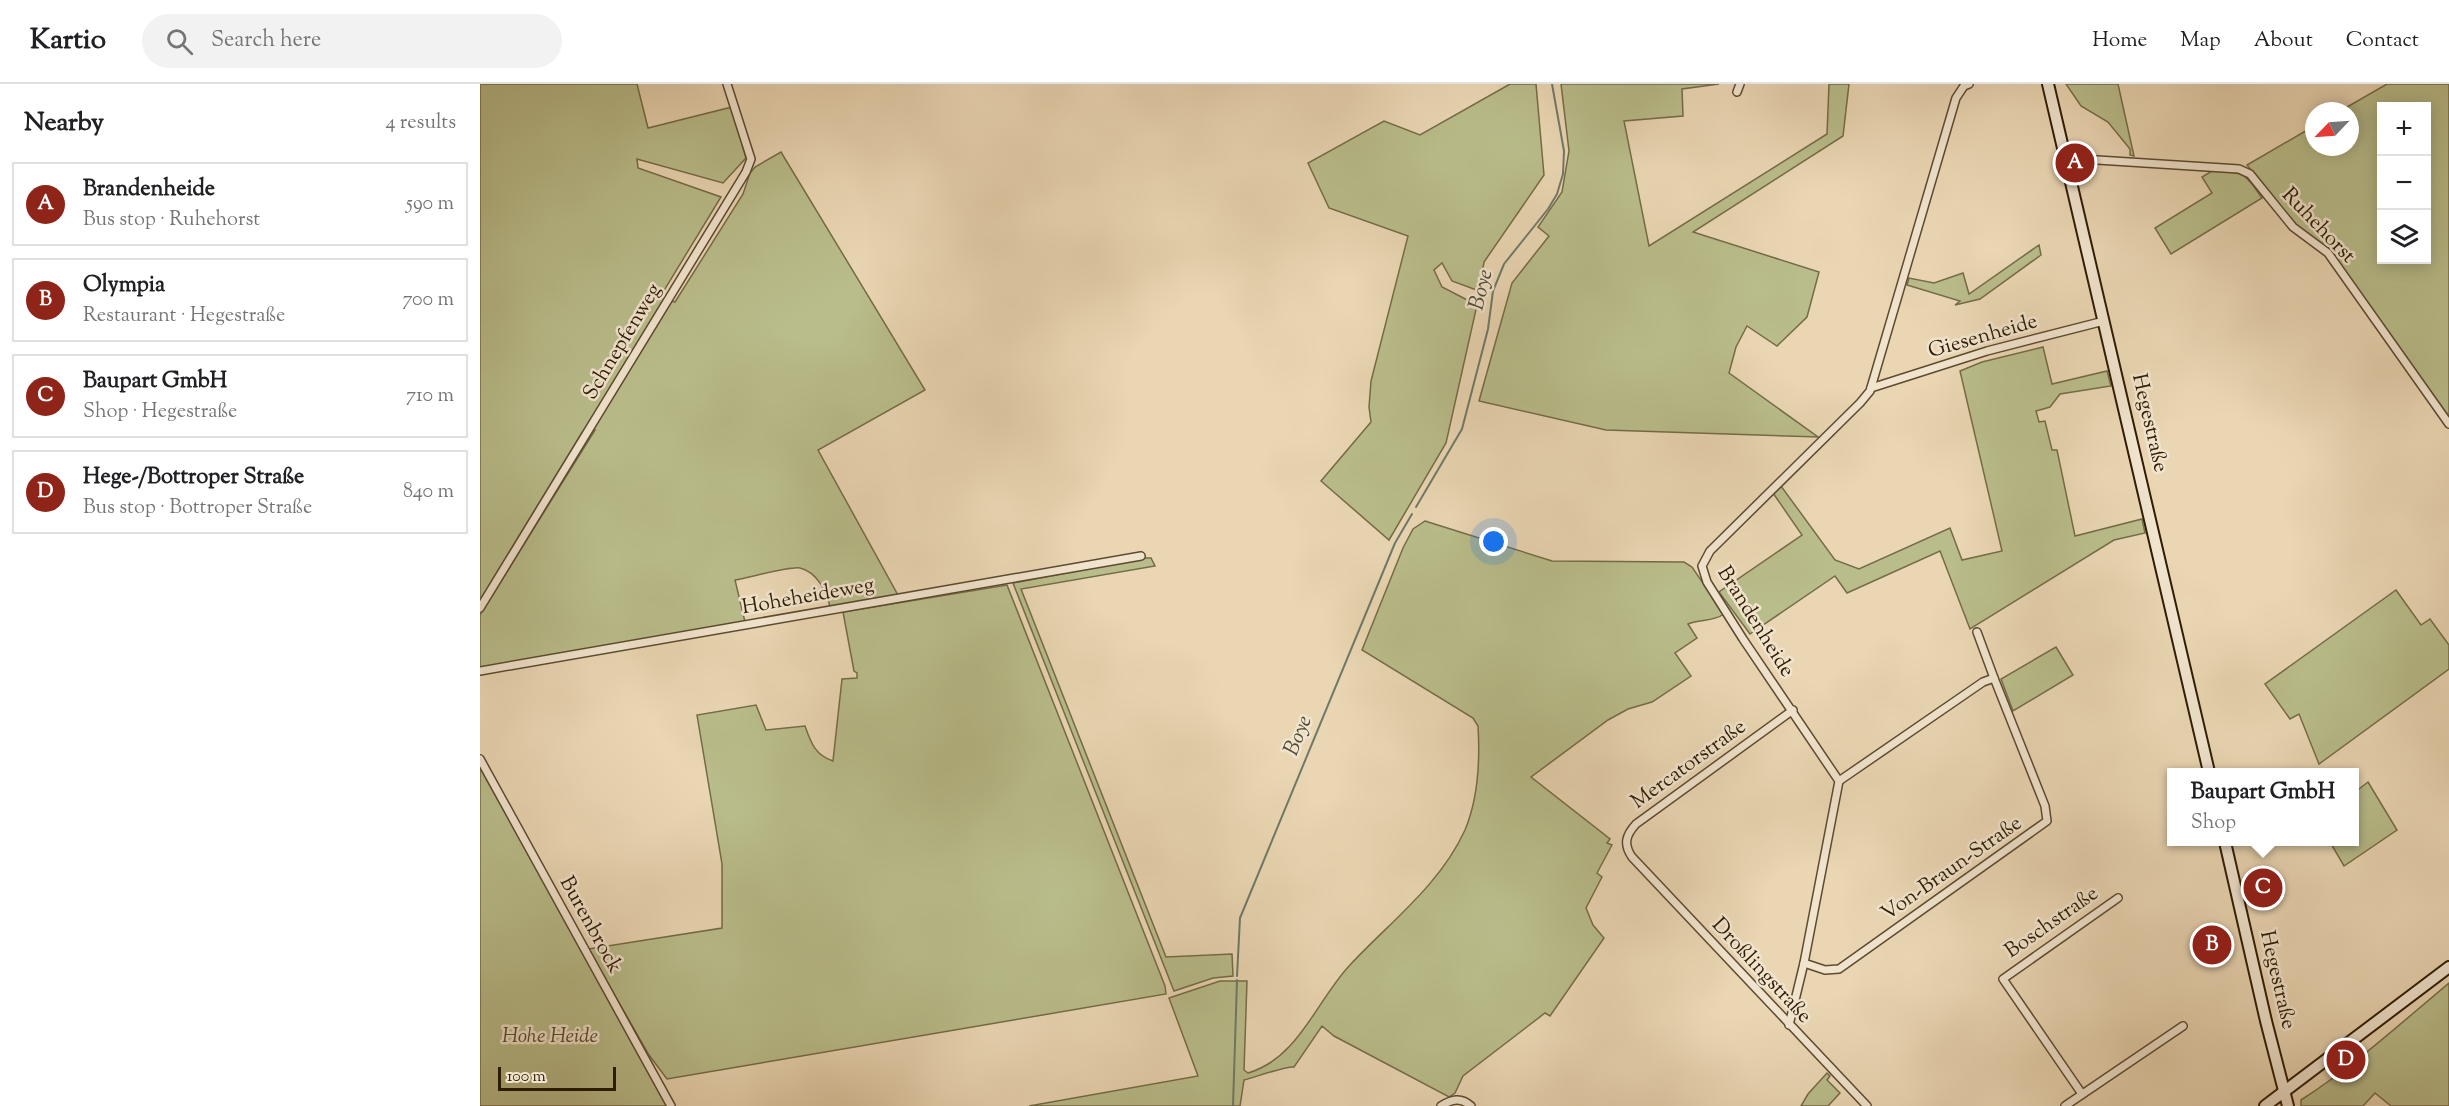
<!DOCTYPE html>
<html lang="en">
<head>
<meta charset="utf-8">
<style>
  body { margin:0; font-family:"Sorts Mill Goudy",serif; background:#f2f2f2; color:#202124 }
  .controls { position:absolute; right:18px; top:18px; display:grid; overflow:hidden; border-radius:0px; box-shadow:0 3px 15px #0003 }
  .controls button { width:54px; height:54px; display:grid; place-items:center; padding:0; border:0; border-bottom:2px solid #e0e0e0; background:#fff; color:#202124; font:30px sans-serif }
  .compass { position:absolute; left:1825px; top:18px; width:54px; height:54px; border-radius:50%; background:#fff; box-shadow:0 3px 15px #0003; rotate:245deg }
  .scale { position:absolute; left:18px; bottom:15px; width:118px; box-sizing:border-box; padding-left:6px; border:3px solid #2e1c03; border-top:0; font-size:16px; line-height:21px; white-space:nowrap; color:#2e1c03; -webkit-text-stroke:4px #f1e4ce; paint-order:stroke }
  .you { position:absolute; left:1014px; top:458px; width:21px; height:21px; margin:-15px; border:4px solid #fff; border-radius:50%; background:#1a73e8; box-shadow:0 0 0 9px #1a73e833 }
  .badge { display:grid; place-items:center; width:39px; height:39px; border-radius:50%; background:#8f2418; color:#fff; font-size:20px; font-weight:700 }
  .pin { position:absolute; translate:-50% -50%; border:3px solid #fff; box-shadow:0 2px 6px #0006 }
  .popup { position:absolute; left:1687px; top:684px; width:192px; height:78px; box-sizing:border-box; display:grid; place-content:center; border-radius:0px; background:#fff; filter:drop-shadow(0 2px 4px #0005); font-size:20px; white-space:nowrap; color:#757577 }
  .popup b { font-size:22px; color:#202124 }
  .popup::after { content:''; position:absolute; left:50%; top:100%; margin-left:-12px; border:12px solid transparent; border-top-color:#fff }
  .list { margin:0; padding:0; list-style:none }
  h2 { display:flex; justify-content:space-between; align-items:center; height:78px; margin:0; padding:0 24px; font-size:26px }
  h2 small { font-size:20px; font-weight:400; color:#757577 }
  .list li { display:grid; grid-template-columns:39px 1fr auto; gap:18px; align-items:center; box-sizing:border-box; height:84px; margin:0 12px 12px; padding:0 12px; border:2px solid #e0e0e0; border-radius:0px }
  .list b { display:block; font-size:22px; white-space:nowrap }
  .list p { margin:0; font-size:20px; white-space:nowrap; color:#757577 }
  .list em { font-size:20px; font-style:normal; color:#757577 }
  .icon { flex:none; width:33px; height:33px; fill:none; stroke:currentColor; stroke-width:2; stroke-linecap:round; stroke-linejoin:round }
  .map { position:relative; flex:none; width:1969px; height:1022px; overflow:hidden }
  header { display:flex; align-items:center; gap:36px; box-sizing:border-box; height:84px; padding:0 30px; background:#fff; border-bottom:2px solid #e0e0e0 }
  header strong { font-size:28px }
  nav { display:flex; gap:33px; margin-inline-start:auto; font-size:21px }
  .search { width:420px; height:54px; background:#f2f2f2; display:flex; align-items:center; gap:15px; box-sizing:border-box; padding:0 21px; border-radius:33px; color:#757577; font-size:22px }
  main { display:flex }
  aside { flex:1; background:#fff }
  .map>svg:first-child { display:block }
</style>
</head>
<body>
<header>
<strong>Kartio</strong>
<div class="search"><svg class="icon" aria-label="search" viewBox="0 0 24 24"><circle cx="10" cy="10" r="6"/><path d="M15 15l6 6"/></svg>Search here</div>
<nav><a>Home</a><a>Map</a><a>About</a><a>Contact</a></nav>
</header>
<main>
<aside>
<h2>Nearby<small>4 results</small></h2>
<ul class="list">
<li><span class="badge">A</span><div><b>Brandenheide</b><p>Bus stop · Ruhehorst</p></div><em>590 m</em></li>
<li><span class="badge">B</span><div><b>Olympia</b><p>Restaurant · Hegestraße</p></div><em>700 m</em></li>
<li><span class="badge">C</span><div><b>Baupart GmbH</b><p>Shop · Hegestraße</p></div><em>710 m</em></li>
<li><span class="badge">D</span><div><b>Hege-/Bottroper Straße</b><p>Bus stop · Bottroper Straße</p></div><em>840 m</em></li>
</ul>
</aside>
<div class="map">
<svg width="1969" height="1022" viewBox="0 0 1969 1022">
  <rect width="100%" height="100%" fill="#ead6b3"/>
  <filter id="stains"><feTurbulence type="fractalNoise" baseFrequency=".00333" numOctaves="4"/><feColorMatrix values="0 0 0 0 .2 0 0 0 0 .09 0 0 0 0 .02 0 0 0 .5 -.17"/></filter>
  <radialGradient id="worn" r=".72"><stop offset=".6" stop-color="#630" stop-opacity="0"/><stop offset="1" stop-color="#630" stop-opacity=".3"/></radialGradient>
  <!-- green -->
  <g fill="#b9bd8b" stroke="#746c47" stroke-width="1.5" fill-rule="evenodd">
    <path d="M 0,0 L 157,0 L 168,44 L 252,23 L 266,74 L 243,99 L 157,75 L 158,84 L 241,113 L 180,213 L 195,218 L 263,110 L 270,89 L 275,83 L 301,68 L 445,306 L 338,366 L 419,513 L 350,523 C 347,508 337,488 320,484 C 309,482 269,494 255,496 L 265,538 L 0,584 L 0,531 L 115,346 L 103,347 L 0,516 Z"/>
    <path d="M 1030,0 L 1056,0 L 1064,91 L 1004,178 L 999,207 L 972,197 L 962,179 L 954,186 L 962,203 L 997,221 L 966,359 L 909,456 L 841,397 L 891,338 L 889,323 L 891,297 L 928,152 L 849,124 L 828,79 L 904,37 L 940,51 Z"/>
    <path d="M 1081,0 L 1239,0 L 1202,5 L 1203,32 L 1144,37 L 1169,162 L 1347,50 L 1349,0 L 1369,0 L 1363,52 L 1213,148 L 1339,188 L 1327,233 L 1297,262 L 1267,242 L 1256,263 L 1249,289 L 1338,353 L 1126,346 L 999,317 L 1032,199 L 1069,152 L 1058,143 L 1082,108 L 1089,67 Z"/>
    <path d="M 1586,0 L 1638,0 L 1654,72 L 1650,71 L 1650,65 L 1628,38 L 1601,22 Z"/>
    <path d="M 1907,0 L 1969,0 L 1969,333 L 1849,165 L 1814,140 L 1767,81 L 1834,42 L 1834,63 L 1870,63 L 1870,27 L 1860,27 ZM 1902,22 L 1946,22 L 1946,176 L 1902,176 Z"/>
    <path d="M 1732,87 C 1765,89 1763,87 1782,114 L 1691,170 L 1675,144 L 1732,109 L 1722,93 Z"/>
    <path d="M 1559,161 L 1561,171 L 1500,215 L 1475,221 L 1480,217 L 1427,201 L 1429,194 L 1454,199 L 1483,189 L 1489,210 Z"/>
    <path d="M 1563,263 L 1572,300 L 1627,287 L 1631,302 L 1580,310 L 1570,323 L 1556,327 L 1559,338 L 1565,337 L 1572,366 L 1577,366 L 1595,452 L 1662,435 L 1665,449 L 1634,456 L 1490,545 L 1460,467 L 1367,509 L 1355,492 L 1270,550 L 1239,508 L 1322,451 L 1293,409 L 1301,402 L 1355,476 L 1379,485 L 1470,444 L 1482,476 L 1522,467 L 1480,287 L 1502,278 Z"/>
    <path d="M 945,437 L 1072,477 L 1204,478 L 1212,483 L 1244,530 C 1233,538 1220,535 1208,540 L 1217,554 L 1195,569 L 1211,592 L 1172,618 L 1148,625 L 1128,636 L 1051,693 L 1130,755 L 1127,759 L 1132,761 L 1117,789 L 1122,793 L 1106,824 L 1113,841 L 1124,854 L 1070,932 L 1065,929 L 983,992 L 975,1009 L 969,1013 L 854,952 L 842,942 L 814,983 C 805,982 776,993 764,996 L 760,1022 L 549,1022 L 718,992 L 689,914 L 740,897 L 767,897 L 764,986 L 768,989 C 819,974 836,917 870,881 C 910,838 960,801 985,746 C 998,715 1000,675 998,642 L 993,634 L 882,566 L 923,464 L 933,445 Z"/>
    <path d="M 666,474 L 671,474 L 675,482 L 541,505 L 686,873 L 752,870 L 753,892 L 733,894 L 694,907 L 533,499 Z"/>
    <path d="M 527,501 L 685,902 L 686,910 L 187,995 L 169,971 L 108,865 L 242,844 L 242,780 L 217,631 L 276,621 L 286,646 L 325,642 C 331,659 335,671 353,677 L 362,595 L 377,594 L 377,589 L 374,587 L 363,528 Z"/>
    <path d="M 1916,506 L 1941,541 L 1950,535 L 1969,561 L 1969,585 L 1839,680 L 1819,630 L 1810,635 L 1785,600 Z"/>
    <path d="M 1576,563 L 1593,591 L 1533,627 L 1521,595 Z"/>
    <path d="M 0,684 L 170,988 L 189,1022 L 0,1022 Z"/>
    <path d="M 1888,698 L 1917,746 L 1864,782 L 1850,758 L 1874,758 L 1875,708 Z"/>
    <path d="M 1969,899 L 1969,1022 L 1911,1022 L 1895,1009 L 1883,1022 L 1821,1022 L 1821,1016 C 1874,982 1921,939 1969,899 Z"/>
    <path d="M 1347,989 L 1350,992 L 1347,996 L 1360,1009 L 1348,1022 L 1321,1022 L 1328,1010 Z"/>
  </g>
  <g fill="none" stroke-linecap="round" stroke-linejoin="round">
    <!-- stream -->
    <g stroke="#6e7a68" stroke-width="2">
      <path d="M 936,423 L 982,345 L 1008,245 L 1013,207 L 1024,180 L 1068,125 L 1077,110 L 1083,90 L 1084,67 L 1072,0"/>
      <path d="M 757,892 L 760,834 L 915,459 L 932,430"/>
      <path d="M 753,1022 L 757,896"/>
    </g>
    <defs>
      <g id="street">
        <path d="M 1257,8 L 1260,0"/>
        <path d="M 1586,74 L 1759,85 L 1770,90 L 1813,143 L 1848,169 L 1969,340"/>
        <path d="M 1391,304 L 1507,267 L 1624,237"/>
        <path d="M 0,524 L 266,88 L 271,75 L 247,0"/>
        <path d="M 1497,548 L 1514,594"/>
        <path d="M 0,587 L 661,472"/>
        <path d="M 1313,626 L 1156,740 C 1146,751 1143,760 1152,773 L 1387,1022"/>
        <path d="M 0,675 L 191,1022"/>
        <path d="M 1324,879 L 1345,886 L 1359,885 L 1567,737 L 1565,722 L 1514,594 L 1503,598 L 1359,697"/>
        <path d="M 1309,941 L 1324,879 L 1359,697 L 1263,555 L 1227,498 L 1222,482 L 1230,467 L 1380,319 L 1390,307 L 1476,14 L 1484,2 L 1489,0"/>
        <path d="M 1602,1010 L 1523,895 L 1638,814"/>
        <path d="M 961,1022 C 972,1015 981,1013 991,1022"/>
        <path d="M 1585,1022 L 1703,942"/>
      </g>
      <g id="secondary">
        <path d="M 1568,0 L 1729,688"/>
        <path d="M 1745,758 L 1786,937 L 1808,1022"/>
        <path d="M 1785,1022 L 1969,883"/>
      </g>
    </defs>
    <!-- street casing -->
    <use href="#street" stroke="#5d4a2f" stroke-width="10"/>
    <!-- secondary casing -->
    <use href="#secondary" stroke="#2e1c03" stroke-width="14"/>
    <!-- street -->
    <use href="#street" stroke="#f1e4ce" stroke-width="7"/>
    <!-- secondary -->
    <use href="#secondary" stroke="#f1e4ce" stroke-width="10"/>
  </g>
  <g text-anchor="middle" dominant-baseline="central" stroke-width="5" stroke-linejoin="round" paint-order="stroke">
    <!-- street labels -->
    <g font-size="21" fill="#2e1c03" stroke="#f1e4ce">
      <text transform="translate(1838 142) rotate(46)">Ruhehorst</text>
      <text transform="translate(1503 253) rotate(-16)">Giesenheide</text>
      <text transform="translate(143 258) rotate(-59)">Schnepfenweg</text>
      <text transform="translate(1669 339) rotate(77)">Hegestraße</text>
      <text transform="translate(328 513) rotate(-10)">Hoheheideweg</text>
      <text transform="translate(1275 538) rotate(58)">Brandenheide</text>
      <text transform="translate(1209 681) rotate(-36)">Mercatorstraße</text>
      <text transform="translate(1472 785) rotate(-35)">Von-Braun-Straße</text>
      <text transform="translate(1572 839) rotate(-35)">Boschstraße</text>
      <text transform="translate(110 841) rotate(61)">Burenbrock</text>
      <text transform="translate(1281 887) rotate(47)">Droßlingstraße</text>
      <text transform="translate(1797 896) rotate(77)">Hegestraße</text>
    </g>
    <!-- park labels -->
    <g font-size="21" font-style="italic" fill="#584c2c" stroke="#f1e4ce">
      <text x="70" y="953">Hohe Heide</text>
    </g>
    <!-- water labels -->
    <g font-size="22" font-style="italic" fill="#4e4b36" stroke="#f1e4ce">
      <text transform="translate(1002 206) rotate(-76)">Boye</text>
      <text transform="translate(819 652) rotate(-68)">Boye</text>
    </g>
  </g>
  <rect width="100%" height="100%" filter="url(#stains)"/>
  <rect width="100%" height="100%" fill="url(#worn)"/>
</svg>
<div class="controls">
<button>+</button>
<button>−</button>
<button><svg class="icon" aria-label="layers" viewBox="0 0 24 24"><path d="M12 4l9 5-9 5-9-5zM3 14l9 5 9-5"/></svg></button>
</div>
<svg class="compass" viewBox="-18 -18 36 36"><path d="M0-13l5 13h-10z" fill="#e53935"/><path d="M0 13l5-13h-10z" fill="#757577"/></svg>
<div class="scale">100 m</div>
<div class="you"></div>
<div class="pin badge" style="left:1595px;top:79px">A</div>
<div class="pin badge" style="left:1732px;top:861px">B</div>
<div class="pin badge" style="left:1783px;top:804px">C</div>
<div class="popup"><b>Baupart GmbH</b>Shop</div>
<div class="pin badge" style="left:1866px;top:976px">D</div>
</div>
</main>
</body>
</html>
